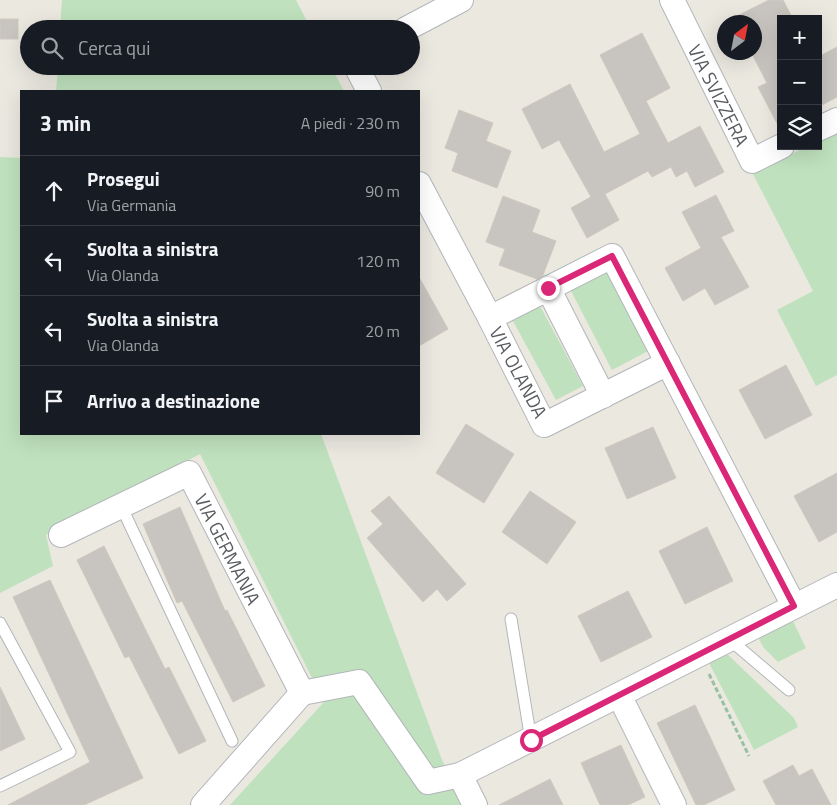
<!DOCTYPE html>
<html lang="it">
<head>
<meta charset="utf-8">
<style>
  body { margin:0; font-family:"Titillium Web",sans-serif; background:#20242c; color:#f1f3f6 }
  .controls { position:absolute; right:15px; top:15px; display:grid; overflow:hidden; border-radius:0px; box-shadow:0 5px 20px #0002 }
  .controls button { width:45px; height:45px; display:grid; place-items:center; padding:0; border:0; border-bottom:1px solid #363941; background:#171b24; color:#f1f3f6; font:25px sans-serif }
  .compass { position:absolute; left:717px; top:15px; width:45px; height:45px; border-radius:50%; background:#171b24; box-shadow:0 5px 20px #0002; rotate:32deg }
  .stop { position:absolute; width:15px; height:15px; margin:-11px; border:4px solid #db2777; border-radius:50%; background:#fff }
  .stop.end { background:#db2777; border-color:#fff; box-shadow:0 1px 5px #0008 }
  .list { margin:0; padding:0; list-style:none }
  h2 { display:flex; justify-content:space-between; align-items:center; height:65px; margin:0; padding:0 20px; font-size:21px }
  h2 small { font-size:16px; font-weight:400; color:#9ea1a6 }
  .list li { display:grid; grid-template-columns:32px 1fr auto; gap:15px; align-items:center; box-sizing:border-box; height:70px; padding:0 20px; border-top:1px solid #363941 }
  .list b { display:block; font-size:19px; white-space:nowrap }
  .list p { margin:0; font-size:16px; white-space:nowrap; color:#9ea1a6 }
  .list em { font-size:16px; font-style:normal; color:#9ea1a6 }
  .icon { flex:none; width:28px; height:28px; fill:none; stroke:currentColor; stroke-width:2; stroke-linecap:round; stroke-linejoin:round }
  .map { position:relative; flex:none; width:837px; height:805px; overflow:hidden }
  .search { position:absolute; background:#171b24; box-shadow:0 5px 20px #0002; left:20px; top:20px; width:400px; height:55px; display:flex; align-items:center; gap:12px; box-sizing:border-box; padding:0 18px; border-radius:28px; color:#9ea1a6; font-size:19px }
  .panel { position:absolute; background:#171b24; box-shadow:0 5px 20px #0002; left:20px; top:90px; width:400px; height:345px; border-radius:0px }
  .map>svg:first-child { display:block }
</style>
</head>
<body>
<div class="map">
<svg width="837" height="805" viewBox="0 0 837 805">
  <rect width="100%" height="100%" fill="#ebe8e0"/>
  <!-- green -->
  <g fill="#bfe1bd">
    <path d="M 62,0 L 296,0 L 311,29 L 60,29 Z"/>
    <path d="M 58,66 L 331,66 L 344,91 L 56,91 Z"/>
    <path d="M 837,131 L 837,375 L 816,386 L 777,310 L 813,291 L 753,174 L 807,146 L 818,146 L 818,141 Z"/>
    <path d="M 0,157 L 21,158 L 21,434 L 321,434 L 442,760 L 465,805 L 230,805 L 324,702 L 200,454 L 46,535 L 53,566 L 0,593 Z"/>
    <path d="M 608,269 L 650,350 L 612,370 L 570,289 Z"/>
    <path d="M 540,306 L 583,386 L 556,400 L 513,321 Z"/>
    <path d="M 790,615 L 806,648 L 778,662 L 763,647 L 755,631 Z"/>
    <path d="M 725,652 L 794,718 L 798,727 L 754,750 L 708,661 Z"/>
  </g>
  <!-- building -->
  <g fill="#c8c4bf" stroke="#cfc9bf">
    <path d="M 769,0 L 783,0 L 793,19 L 781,19 L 781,131 L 758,87 L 767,83 L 751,52 L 754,52 L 754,22 L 736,22 L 733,18 Z"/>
    <rect x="0" y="19" width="18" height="20"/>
    <path d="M 642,33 L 670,88 L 646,101 L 668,143 L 700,126 L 724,172 L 695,187 L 687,171 L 676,177 L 671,167 L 652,177 L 648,171 L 605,194 L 619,220 L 587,238 L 571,208 L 591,197 L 559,140 L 542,149 L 522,109 L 570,84 L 604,152 L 640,134 L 600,55 Z"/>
    <path d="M 837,47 L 837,97 L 818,107 L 818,57 Z"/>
    <path d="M 459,110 L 493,123 L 486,141 L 511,151 L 497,188 L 452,171 L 458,153 L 445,148 Z"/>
    <path d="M 716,195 L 734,231 L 721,237 L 749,287 L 715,305 L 705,288 L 683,301 L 665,268 L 701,248 L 682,212 Z"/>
    <path d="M 503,196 L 540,210 L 532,232 L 556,241 L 543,275 L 537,279 L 499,265 L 505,249 L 486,242 Z"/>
    <path d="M 419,277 L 448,329 L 419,346 Z"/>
    <path d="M 786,365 L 812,415 L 765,439 L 739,390 Z"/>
    <path d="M 466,424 L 514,454 L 484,503 L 436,473 Z"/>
    <path d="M 653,427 L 676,478 L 627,499 L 605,448 Z"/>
    <path d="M 837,473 L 837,532 L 819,542 L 794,496 Z"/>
    <path d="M 530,491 L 576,522 L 547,564 L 502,532 Z"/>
    <path d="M 389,496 L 466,584 L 447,601 L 437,589 L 423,602 L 367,538 L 383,524 L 371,511 Z"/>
    <path d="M 180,507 L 225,611 L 227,610 L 265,686 L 233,702 L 182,601 L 177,603 L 143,524 Z"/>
    <path d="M 707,527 L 733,581 L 685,604 L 659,551 Z"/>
    <path d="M 104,546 L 165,669 L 169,667 L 206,741 L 179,754 L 129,656 L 125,658 L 77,560 Z"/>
    <path d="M 50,580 L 143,778 L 84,805 L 8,805 L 90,762 L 13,597 Z"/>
    <path d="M 628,591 L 652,637 L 601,662 L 578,616 Z"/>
    <path d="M 0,687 L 25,739 L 0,751 Z"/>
    <path d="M 695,705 L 735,790 L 704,805 L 696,805 L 657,723 Z"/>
    <path d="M 621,745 L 645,797 L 628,805 L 600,805 L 581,763 Z"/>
    <path d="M 793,765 L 799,776 L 812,769 L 831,805 L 776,805 L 763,781 Z"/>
    <path d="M 550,779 L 563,805 L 499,805 Z"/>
  </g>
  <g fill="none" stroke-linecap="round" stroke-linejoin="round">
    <defs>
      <g id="lane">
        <path d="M 121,506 L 232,741"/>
        <path d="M 511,619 L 531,740"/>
        <path d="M 0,623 L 70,752 L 0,786"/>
        <path d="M 729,639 L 789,690"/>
      </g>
      <g id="street">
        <path d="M 672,0 L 752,161 L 782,146"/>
        <path d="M 406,29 L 461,0"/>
        <path d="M 356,66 L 369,91"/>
        <path d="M 818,129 L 837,120"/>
        <path d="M 419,184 L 490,318 L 612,256 L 794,606"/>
        <path d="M 548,288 L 603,396"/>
        <path d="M 490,318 L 544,425 L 668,363"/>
        <path d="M 61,535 L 189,473 L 302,693"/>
        <path d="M 619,695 L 674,805"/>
        <path d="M 203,805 L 302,693 L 359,682 L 428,782 L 460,775"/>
        <path d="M 475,805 L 460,775 L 837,585"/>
      </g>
    </defs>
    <!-- lane casing -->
    <use href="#lane" stroke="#b2b6ba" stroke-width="13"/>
    <!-- street casing -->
    <use href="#street" stroke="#b2b6ba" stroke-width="26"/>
    <!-- path -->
    <path stroke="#97c1a1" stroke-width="3" stroke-dasharray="5 2.5" stroke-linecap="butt" d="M 709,674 L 749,756"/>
    <!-- lane -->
    <use href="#lane" stroke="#fff" stroke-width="11"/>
    <!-- street -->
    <use href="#street" stroke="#fff" stroke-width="24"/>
  </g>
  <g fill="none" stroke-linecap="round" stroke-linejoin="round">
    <!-- route -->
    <path stroke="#db2777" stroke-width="6" d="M 531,740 L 794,606 L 612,256 L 548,288"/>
  </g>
  <g text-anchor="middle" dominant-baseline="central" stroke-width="4" stroke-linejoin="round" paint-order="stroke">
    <!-- street labels -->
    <g font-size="19" fill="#585c60" stroke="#fff">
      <text transform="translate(719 95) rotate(63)">VIA SVIZZERA</text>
      <text transform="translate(519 372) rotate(62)">VIA OLANDA</text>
      <text transform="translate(228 549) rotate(63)">VIA GERMANIA</text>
    </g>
  </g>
</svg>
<div class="controls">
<button>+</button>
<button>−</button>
<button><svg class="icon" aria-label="layers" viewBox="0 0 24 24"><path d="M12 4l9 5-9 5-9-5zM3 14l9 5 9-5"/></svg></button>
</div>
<svg class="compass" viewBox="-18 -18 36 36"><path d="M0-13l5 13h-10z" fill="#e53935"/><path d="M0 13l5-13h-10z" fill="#9ea1a6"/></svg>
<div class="stop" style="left:531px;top:740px"></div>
<div class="stop end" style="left:548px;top:288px"></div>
<div class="search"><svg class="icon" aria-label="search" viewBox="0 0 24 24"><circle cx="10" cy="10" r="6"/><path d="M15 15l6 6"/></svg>Cerca qui</div>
<section class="panel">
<h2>3 min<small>A piedi · 230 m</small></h2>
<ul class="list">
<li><svg class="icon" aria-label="ahead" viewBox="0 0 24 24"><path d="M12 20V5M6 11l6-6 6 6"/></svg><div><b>Prosegui</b><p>Via Germania</p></div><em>90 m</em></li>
<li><svg class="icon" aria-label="left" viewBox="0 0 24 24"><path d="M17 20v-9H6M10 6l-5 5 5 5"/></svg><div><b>Svolta a sinistra</b><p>Via Olanda</p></div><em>120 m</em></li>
<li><svg class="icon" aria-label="left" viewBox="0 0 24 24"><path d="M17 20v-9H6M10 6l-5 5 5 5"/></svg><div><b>Svolta a sinistra</b><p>Via Olanda</p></div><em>20 m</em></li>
<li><svg class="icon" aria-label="arrive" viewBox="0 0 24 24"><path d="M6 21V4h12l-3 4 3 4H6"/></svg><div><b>Arrivo a destinazione</b></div></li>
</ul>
</section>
</div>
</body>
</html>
